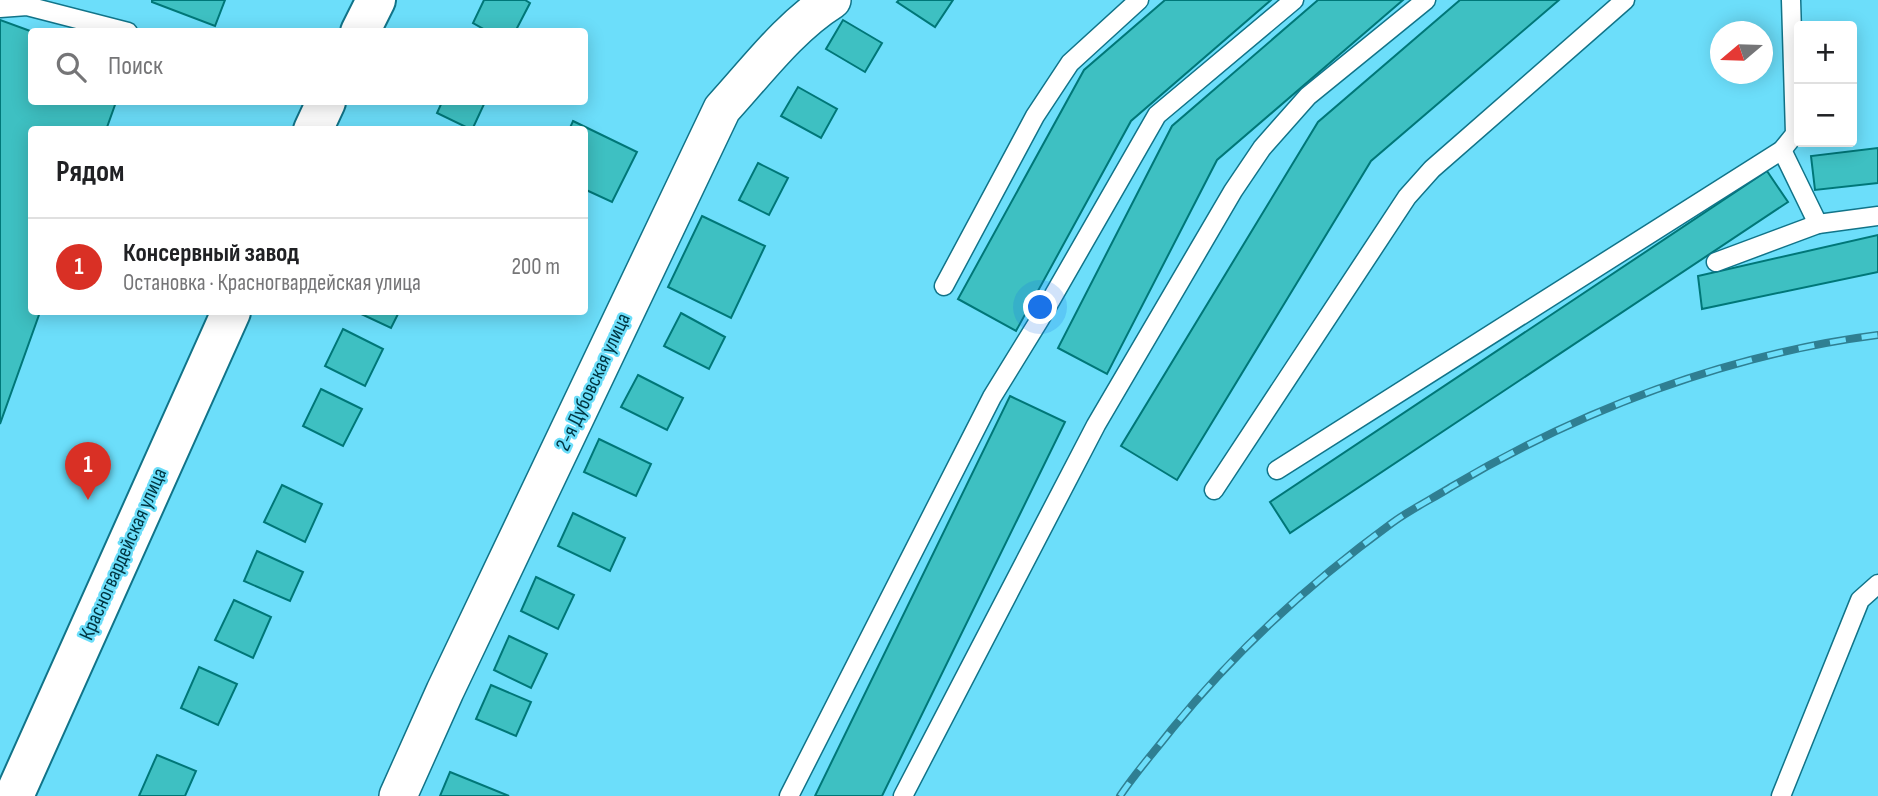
<!DOCTYPE html>
<html lang="ru">
<head>
<meta charset="utf-8">
<style>
  body { margin:0; font-family:"Sofia Sans Condensed",sans-serif; background:#f2f2f2; color:#202124 }
  .controls { position:absolute; right:21px; top:21px; display:grid; overflow:hidden; border-radius:7px; box-shadow:0 4px 18px #0003 }
  .controls button { width:63px; height:63px; display:grid; place-items:center; padding:0; border:0; border-bottom:2px solid #e0e0e0; background:#fff; color:#202124; font:35px sans-serif }
  .compass { position:absolute; left:1710px; top:21px; width:63px; height:63px; border-radius:50%; background:#fff; box-shadow:0 4px 18px #0003; rotate:251deg }
  .you { position:absolute; left:1041px; top:308px; width:24px; height:24px; margin:-18px; border:5px solid #fff; border-radius:50%; background:#1a73e8; box-shadow:0 0 0 10px #1a73e833 }
  .badge { display:grid; place-items:center; width:46px; height:46px; border-radius:50%; background:#d93025; color:#fff; font-size:23px; font-weight:700 }
  .pin { position:absolute; translate:-50% -58px; filter:drop-shadow(0 2px 4px #0008) }
  .pin::after { content:''; position:absolute; top:37px; width:24px; height:21px; background:inherit; clip-path:polygon(0 0,100% 0,50% 100%) }
  .list { margin:0; padding:0; list-style:none }
  h2 { display:flex; justify-content:space-between; align-items:center; height:91px; margin:0; padding:0 28px; font-size:30px }
  h2 small { font-size:23px; font-weight:400; color:#757577 }
  .list li { display:grid; grid-template-columns:46px 1fr auto; gap:21px; align-items:center; box-sizing:border-box; height:98px; padding:0 28px; border-top:2px solid #e0e0e0 }
  .list b { display:block; font-size:26px; white-space:nowrap }
  .list p { margin:0; font-size:23px; white-space:nowrap; color:#757577 }
  .list em { font-size:23px; font-style:normal; color:#757577 }
  .icon { flex:none; width:38px; height:38px; fill:none; stroke:currentColor; stroke-width:2; stroke-linecap:round; stroke-linejoin:round }
  .map { position:relative; flex:none; width:1878px; height:796px; overflow:hidden }
  .search { position:absolute; background:#fff; box-shadow:0 4px 18px #0003; left:28px; top:28px; width:560px; height:77px; display:flex; align-items:center; gap:18px; box-sizing:border-box; padding:0 24px; border-radius:7px; color:#757577; font-size:26px }
  .panel { position:absolute; background:#fff; box-shadow:0 4px 18px #0003; left:28px; top:126px; width:560px; height:189px; border-radius:7px }
  .map>svg:first-child { display:block }
</style>
</head>
<body>
<div class="map">
<svg width="1878" height="796" viewBox="0 0 1878 796">
  <rect width="100%" height="100%" fill="#6cdefa"/>
  <!-- building -->
  <g fill="#3ec0c2" stroke="#007778" stroke-width="2">
    <path d="M 152,0 L 225,0 L 215,26 L 152,2 Z"/>
    <path d="M 484,0 L 525,0 L 530,3 L 515,32 L 489,32 L 473,23 Z"/>
    <path d="M 899,0 L 953,0 L 935,27 L 897,2 Z"/>
    <path d="M 1165,0 L 1271,0 L 1131,121 L 1016,331 L 958,299 L 1084,70 Z"/>
    <path d="M 1318,0 L 1403,0 L 1217,160 L 1107,374 L 1058,348 L 1172,126 Z"/>
    <path d="M 1460,0 L 1559,0 L 1371,161 L 1177,480 L 1121,446 L 1318,122 Z"/>
    <path d="M 0,20 L 33,32 L 32,102 L 116,102 L 106,130 L 32,130 L 32,312 L 40,312 L 0,424 Z"/>
    <path d="M 843,20 L 882,43 L 865,72 L 826,49 Z"/>
    <path d="M 798,87 L 837,109 L 821,138 L 781,116 Z"/>
    <path d="M 442,102 L 485,102 L 472,130 L 437,113 Z"/>
    <path d="M 573,121 L 637,152 L 612,202 L 584,189 L 584,130 L 569,130 Z"/>
    <path d="M 1878,148 L 1878,183 L 1815,190 L 1811,156 Z"/>
    <path d="M 758,163 L 788,178 L 769,215 L 739,200 Z"/>
    <path d="M 1767,171 L 1788,202 L 1290,533 L 1270,502 Z"/>
    <path d="M 702,216 L 765,246 L 731,318 L 668,287 Z"/>
    <path d="M 1878,235 L 1878,272 L 1702,309 L 1698,276 Z"/>
    <path d="M 357,312 L 399,312 L 391,328 Z"/>
    <path d="M 681,313 L 725,337 L 709,369 L 664,346 Z"/>
    <path d="M 343,329 L 383,349 L 365,386 L 325,366 Z"/>
    <path d="M 638,375 L 683,398 L 667,430 L 621,407 Z"/>
    <path d="M 321,389 L 362,409 L 343,446 L 303,426 Z"/>
    <path d="M 1010,396 L 1065,422 L 882,796 L 815,796 Z"/>
    <path d="M 599,439 L 651,464 L 636,496 L 584,472 Z"/>
    <path d="M 282,485 L 322,504 L 305,542 L 264,522 Z"/>
    <path d="M 573,513 L 625,538 L 610,571 L 558,546 Z"/>
    <path d="M 257,551 L 303,572 L 290,601 L 244,581 Z"/>
    <path d="M 536,577 L 574,595 L 558,629 L 521,611 Z"/>
    <path d="M 234,600 L 271,617 L 253,658 L 215,640 Z"/>
    <path d="M 509,636 L 547,654 L 531,688 L 494,670 Z"/>
    <path d="M 199,667 L 237,684 L 218,725 L 181,708 Z"/>
    <path d="M 491,685 L 531,702 L 516,736 L 476,719 Z"/>
    <path d="M 157,755 L 196,771 L 185,796 L 139,796 Z"/>
    <path d="M 450,772 L 509,796 L 440,796 Z"/>
  </g>
  <g fill="none" stroke-linecap="round" stroke-linejoin="round">
    <defs>
      <g id="service">
        <path d="M 0,8 L 27,6 L 128,32"/>
        <path d="M 1782,150 L 1818,224"/>
        <path d="M 1716,262 L 1818,224 L 1878,216"/>
        <path d="M 944,286 L 1035,116 L 1070,63 L 1139,0"/>
        <path d="M 1277,470 L 1782,150 L 1795,134 L 1791,0"/>
        <path d="M 1214,490 L 1407,197 L 1432,169 L 1625,0"/>
        <path d="M 789,796 L 992,397 L 1040,319 L 1157,115 L 1294,0"/>
        <path d="M 903,796 L 1096,425 L 1233,191 L 1262,148 L 1308,96 L 1426,0"/>
        <path d="M 1781,796 L 1860,600 L 1878,584"/>
      </g>
      <path id="minor" d="M 398,796 L 445,691 L 722,109 C 756,72 789,27 832,0"/>
      <g id="primary">
        <path d="M 360,32 L 376,0"/>
        <path d="M 313,130 L 326,102"/>
        <path d="M 14,796 L 231,312"/>
      </g>
    </defs>
    <!-- service casing -->
    <use href="#service" stroke="#117489" stroke-width="21"/>
    <!-- minor casing -->
    <use href="#minor" stroke="#117489" stroke-width="40"/>
    <!-- primary casing -->
    <use href="#primary" stroke="#117489" stroke-width="42"/>
    <!-- service -->
    <use href="#service" stroke="#fff" stroke-width="18"/>
    <!-- minor -->
    <use href="#minor" stroke="#fff" stroke-width="37"/>
    <!-- primary -->
    <use href="#primary" stroke="#fff" stroke-width="38"/>
    <defs>
      <path id="rail" d="M 1120,796 C 1136,772 1155,751 1172,729 C 1236,650 1311,582 1392,523 C 1411,509 1432,499 1451,487 C 1580,410 1728,354 1878,335"/>
    </defs>
    <!-- rail casing -->
    <use href="#rail" stroke="#2f7f92" stroke-width="8"/>
    <!-- rail -->
    <use href="#rail" stroke="#6cdefa" stroke-width="5" stroke-dasharray="16" stroke-linecap="butt"/>
  </g>
  <g text-anchor="middle" dominant-baseline="central" stroke-width="5" stroke-linejoin="round" paint-order="stroke">
    <!-- street labels -->
    <g font-size="21" fill="#003642" stroke="#6cdefa">
      <text transform="translate(593 382) rotate(-65)">2-я Дубовская улица</text>
      <text transform="translate(123 554) rotate(-66)">Красногвардейская улица</text>
    </g>
  </g>
</svg>
<div class="controls">
<button>+</button>
<button>−</button>
</div>
<svg class="compass" viewBox="-18 -18 36 36"><path d="M0-13l5 13h-10z" fill="#e53935"/><path d="M0 13l5-13h-10z" fill="#757577"/></svg>
<div class="you"></div>
<div class="pin badge" style="left:88px;top:500px">1</div>
<div class="search"><svg class="icon" aria-label="search" viewBox="0 0 24 24"><circle cx="10" cy="10" r="6"/><path d="M15 15l6 6"/></svg>Поиск</div>
<section class="panel">
<h2>Рядом<small></small></h2>
<ul class="list">
<li><span class="badge">1</span><div><b>Консервный завод</b><p>Остановка · Красногвардейская улица</p></div><em>200 m</em></li>
</ul>
</section>
</div>
</body>
</html>
